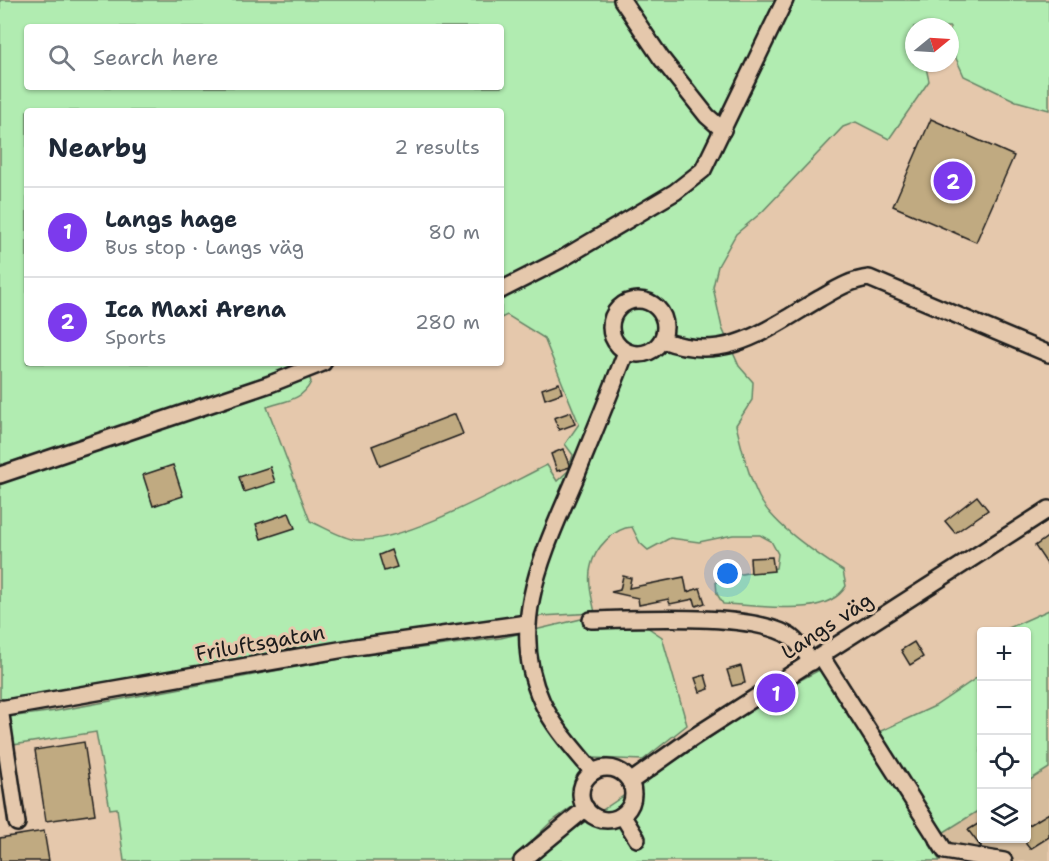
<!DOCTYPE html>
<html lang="en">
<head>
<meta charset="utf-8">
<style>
  body { margin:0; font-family:"Shantell Sans",sans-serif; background:#f2f2f3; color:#1f2937 }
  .controls { position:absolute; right:18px; bottom:18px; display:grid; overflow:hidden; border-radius:6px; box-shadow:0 2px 4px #0004 }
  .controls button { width:54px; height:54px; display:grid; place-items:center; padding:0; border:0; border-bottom:2px solid #e0e1e3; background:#fff; color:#1f2937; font:30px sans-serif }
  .compass { position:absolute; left:905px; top:18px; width:54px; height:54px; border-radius:50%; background:#fff; box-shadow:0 2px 4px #0004; rotate:72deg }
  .you { position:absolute; left:728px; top:574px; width:21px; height:21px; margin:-15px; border:4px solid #fff; border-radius:50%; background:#1a73e8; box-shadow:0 0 0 9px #1a73e833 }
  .badge { display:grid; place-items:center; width:39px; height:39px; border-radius:50%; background:#7c3aed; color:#fff; font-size:20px; font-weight:700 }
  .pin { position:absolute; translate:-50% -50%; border:3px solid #fff; box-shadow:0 2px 6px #0006 }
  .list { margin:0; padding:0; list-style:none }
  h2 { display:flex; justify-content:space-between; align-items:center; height:78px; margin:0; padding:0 24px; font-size:26px }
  h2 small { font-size:20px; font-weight:400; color:#747a83 }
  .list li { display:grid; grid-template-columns:39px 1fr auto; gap:18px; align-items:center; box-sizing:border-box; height:90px; padding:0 24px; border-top:2px solid #e0e1e3 }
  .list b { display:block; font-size:22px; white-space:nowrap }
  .list p { margin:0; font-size:20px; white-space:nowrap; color:#747a83 }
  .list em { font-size:20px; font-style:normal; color:#747a83 }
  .icon { flex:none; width:33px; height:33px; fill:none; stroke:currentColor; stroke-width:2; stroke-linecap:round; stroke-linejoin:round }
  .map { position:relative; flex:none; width:1049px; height:861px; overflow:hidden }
  .search { position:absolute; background:#fff; box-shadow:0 2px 4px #0004; left:24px; top:24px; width:480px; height:66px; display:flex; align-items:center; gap:15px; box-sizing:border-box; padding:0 21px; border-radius:6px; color:#747a83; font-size:22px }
  .panel { position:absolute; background:#fff; box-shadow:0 2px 4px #0004; left:24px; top:108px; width:480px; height:258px; border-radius:6px }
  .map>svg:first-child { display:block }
</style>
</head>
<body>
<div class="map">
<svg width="1049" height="861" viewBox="0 0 1049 861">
  <rect width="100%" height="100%" fill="#e5c8ac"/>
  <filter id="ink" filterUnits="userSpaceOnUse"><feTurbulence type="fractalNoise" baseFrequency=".0167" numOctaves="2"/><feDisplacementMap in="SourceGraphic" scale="12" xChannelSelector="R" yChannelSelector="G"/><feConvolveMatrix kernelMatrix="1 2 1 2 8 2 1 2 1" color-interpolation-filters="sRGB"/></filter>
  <g filter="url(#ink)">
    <!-- built -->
    <path fill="#d6bc9c" d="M 1049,768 L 1049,861 L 940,861 L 928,842 L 981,809 L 982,838 L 1026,838 L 1027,782 Z"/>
    <!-- green -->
    <g fill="#b1ecb1" stroke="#668466" stroke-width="1.5" fill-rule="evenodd">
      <path d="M 0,0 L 1049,0 L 1049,110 L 1016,101 L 964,76 L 950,45 L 950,27 L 914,27 L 914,63 L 925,63 L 929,81 L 889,139 L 856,122 L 843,127 L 762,212 L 736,234 L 718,266 L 713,287 L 722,328 L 739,366 L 753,382 L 752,400 L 736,425 C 742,449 748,475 759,497 C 773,525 817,554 843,571 L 846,586 C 826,620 757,604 723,604 L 717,594 L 716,582 L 724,577 L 776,568 L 778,554 L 771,541 L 760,535 L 733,535 L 699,542 L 670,538 L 648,550 L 640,543 L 632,527 C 614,528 595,548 591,566 C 587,581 592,598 595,613 L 505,618 L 378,636 L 0,700 ZM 27,27 L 501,27 L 501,87 L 27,87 ZM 27,111 L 501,111 L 501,318 L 507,315 L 544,338 L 579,424 L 565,444 L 573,455 L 568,471 L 557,481 L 547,465 C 502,487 405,543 357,540 C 343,539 324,527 310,521 L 267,407 C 284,401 302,401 311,382 L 304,363 L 27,363 Z"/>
      <path d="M 1049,610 L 1049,768 L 1027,782 L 1026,632 L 1002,631 Z"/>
      <path d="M 594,616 L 597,627 L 644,625 L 662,637 L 687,725 L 643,760 L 594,758 C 574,775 574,778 576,804 L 551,822 L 511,861 L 124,861 L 117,808 L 110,809 L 96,732 L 0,747 L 0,718 L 56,711 L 357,656 L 501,638 Z"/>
      <path d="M 823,668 L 868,737 L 935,706 L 981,675 L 981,809 L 928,842 L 940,861 L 534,861 L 561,838 L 776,693 Z"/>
    </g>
    <!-- building -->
    <g fill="#c0aa81" stroke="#1c1c1c" stroke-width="1.5">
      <path d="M 931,119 L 1014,156 L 976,242 L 893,206 Z"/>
      <path d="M 559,383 L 562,393 L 545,399 L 542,389 Z"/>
      <path d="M 571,412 L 575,424 L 559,430 L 554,418 Z"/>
      <path d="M 455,414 L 463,434 L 380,466 L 372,446 Z"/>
      <path d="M 563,449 L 570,467 L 557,471 L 551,454 Z"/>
      <path d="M 173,465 L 183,496 L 153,506 L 143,475 Z"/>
      <path d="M 270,467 L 275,482 L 244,492 L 239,477 Z"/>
      <path d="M 977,496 L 988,510 L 955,533 L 945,521 Z"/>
      <path d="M 289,513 L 295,528 L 261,539 L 256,524 Z"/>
      <path d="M 1049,536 L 1049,567 L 1035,546 Z"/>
      <path d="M 391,550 L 397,567 L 384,571 L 379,555 Z"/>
      <path d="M 772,557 L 774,571 L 751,573 L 750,558 Z"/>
      <path d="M 623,576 L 631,578 L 629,588 L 684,577 L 687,592 L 700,588 L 705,603 L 696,606 L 694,599 L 670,604 L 668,599 L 639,605 L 638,598 L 611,592 L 620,590 Z"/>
      <path d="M 914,642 L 923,657 L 910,665 L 901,650 Z"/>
      <path d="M 741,666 L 745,683 L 732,686 L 727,670 Z"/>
      <path d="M 705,675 L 709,689 L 700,692 L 695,678 Z"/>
      <path d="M 84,742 L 95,814 L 46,821 L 35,750 Z"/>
      <path d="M 1049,813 L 1049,837 L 1030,849 L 1026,844 L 1026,827 Z"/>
      <path d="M 981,822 L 981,847 L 968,830 Z"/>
      <path d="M 44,831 L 49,861 L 0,861 L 0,838 Z"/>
    </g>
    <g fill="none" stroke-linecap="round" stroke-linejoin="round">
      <defs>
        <g id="minor">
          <path d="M 622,0 L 661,58 L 707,116 L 723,130"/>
          <path d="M 501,290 L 560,260 L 675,192 L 703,170 L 785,0"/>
          <circle cx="638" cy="327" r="27"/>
          <path d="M 662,340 C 725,364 766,330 819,299 C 835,290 850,280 869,278 L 1049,354"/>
          <path d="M 0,475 L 270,384 L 323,363"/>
          <path d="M 591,620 C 636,619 756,612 791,637 C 799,643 806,654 812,662"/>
          <path d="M 821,656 L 945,851 L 1004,861"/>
          <path d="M 0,708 L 17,823"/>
          <path d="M 0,709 L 356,647 L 527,623"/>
          <circle cx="607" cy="794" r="26"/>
          <path d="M 593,772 C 575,750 554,728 542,702 C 506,624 545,550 575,479 C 592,437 610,394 626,352"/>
          <path d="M 630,782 L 692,738 L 1049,509"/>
          <path d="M 622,815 L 637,839"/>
          <path d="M 522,861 L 586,808"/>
        </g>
      </defs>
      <!-- minor casing -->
      <use href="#minor" stroke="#1c1c1c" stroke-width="20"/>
      <!-- minor -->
      <use href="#minor" stroke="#e5c8ac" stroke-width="15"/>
    </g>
  </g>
  <g text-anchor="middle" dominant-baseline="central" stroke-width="6" stroke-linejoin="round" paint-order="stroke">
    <!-- street labels -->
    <g font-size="21" fill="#1c1c1c" stroke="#e5c8ac">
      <text transform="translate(827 626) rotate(-33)">Langs väg</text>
      <text transform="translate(260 643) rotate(-10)">Friluftsgatan</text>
    </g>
  </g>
</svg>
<div class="controls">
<button>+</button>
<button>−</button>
<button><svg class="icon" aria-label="locate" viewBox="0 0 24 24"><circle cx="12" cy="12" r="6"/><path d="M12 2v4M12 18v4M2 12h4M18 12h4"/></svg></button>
<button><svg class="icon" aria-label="layers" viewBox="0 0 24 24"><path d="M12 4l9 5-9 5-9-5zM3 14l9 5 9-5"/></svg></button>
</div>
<svg class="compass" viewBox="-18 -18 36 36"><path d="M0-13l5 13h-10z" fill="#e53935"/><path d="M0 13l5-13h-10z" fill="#747a83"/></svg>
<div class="you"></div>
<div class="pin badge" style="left:776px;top:693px">1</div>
<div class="pin badge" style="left:953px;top:181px">2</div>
<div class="search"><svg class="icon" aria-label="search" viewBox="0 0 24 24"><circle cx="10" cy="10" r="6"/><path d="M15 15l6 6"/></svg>Search here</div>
<section class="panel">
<h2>Nearby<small>2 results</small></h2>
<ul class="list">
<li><span class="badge">1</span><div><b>Langs hage</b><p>Bus stop · Langs väg</p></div><em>80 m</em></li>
<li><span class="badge">2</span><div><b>Ica Maxi Arena</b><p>Sports</p></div><em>280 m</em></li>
</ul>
</section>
</div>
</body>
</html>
